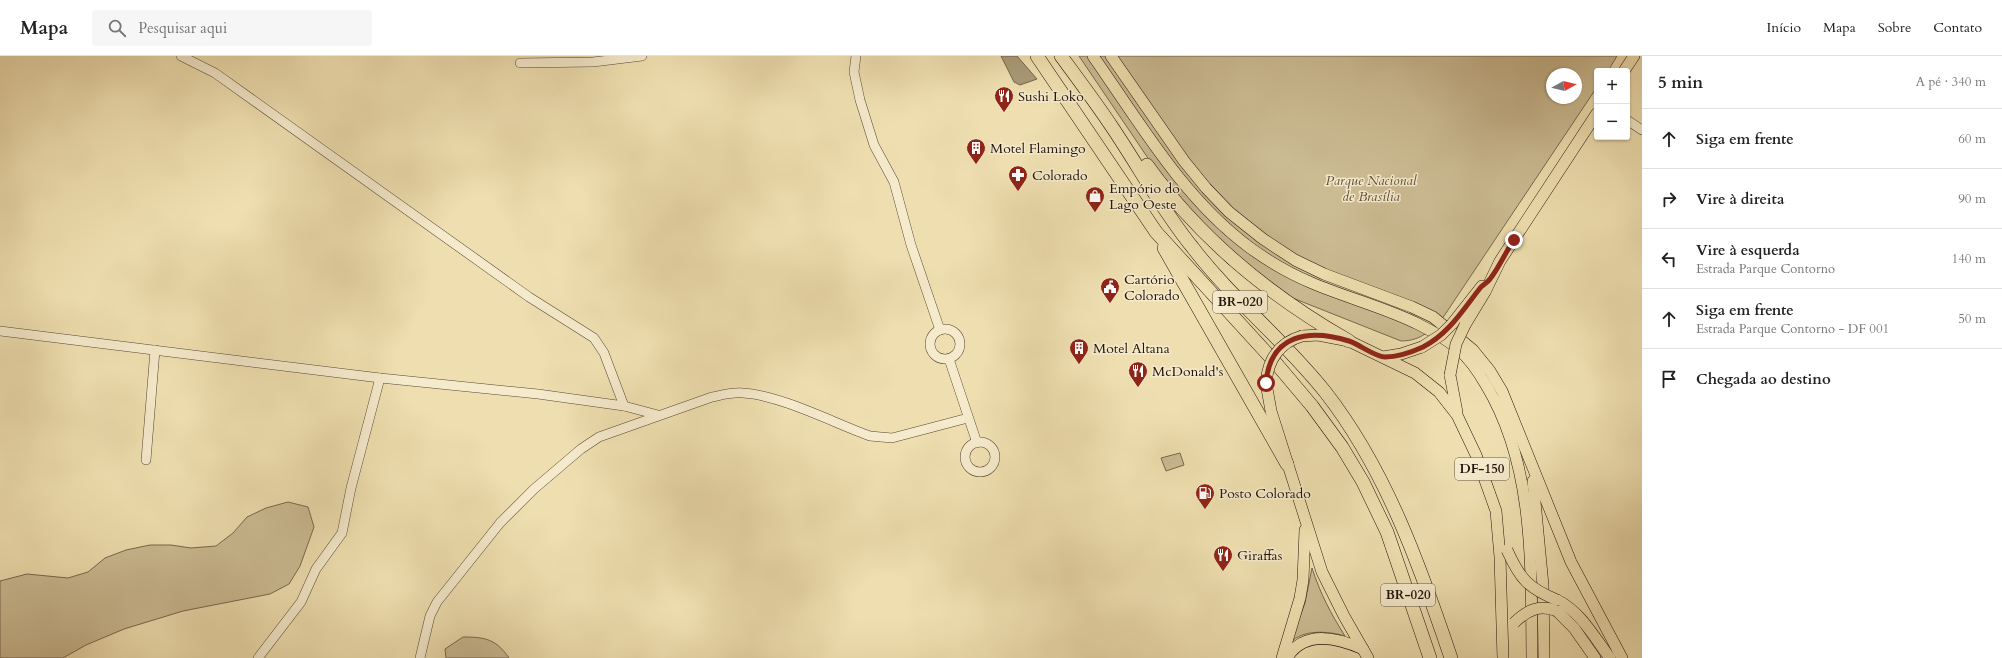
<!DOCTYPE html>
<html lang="pt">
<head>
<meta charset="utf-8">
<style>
  body { margin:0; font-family:Cardo,serif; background:#f6f6f6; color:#222 }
  .controls { position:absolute; right:12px; top:12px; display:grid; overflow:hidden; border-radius:4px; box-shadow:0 1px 3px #0004 }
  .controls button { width:36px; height:36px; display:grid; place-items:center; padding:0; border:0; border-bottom:1px solid #e0e0e0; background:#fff; color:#222; font:20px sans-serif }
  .compass { position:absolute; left:1546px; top:12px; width:36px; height:36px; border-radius:50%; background:#fff; box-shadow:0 1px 3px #0004; rotate:82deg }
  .stop { position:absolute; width:12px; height:12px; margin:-9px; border:3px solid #8f2418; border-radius:50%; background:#fff }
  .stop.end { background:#8f2418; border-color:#fff; box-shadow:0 1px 4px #0008 }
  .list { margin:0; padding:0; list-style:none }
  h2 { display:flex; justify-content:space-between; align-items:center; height:52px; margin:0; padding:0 16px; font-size:17px }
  h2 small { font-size:13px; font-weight:400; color:#767676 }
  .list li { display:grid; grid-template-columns:26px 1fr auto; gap:12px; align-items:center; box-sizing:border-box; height:60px; padding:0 16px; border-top:1px solid #e0e0e0 }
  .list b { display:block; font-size:15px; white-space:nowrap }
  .list p { margin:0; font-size:13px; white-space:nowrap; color:#767676 }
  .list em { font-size:13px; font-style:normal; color:#767676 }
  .icon { flex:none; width:22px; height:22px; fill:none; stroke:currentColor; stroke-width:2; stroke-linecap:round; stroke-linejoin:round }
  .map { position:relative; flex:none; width:1642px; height:602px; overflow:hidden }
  header { display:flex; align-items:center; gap:24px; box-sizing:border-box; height:56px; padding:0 20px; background:#fff; border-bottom:1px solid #e0e0e0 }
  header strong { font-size:19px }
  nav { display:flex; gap:22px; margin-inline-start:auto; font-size:14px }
  .search { width:280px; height:36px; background:#f6f6f6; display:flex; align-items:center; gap:10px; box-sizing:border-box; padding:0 14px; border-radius:4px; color:#767676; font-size:15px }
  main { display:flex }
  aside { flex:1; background:#fff }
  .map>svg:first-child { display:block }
</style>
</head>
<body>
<header>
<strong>Mapa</strong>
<div class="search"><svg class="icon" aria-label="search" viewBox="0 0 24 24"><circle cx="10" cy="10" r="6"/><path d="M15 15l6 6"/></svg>Pesquisar aqui</div>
<nav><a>Início</a><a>Mapa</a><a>Sobre</a><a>Contato</a></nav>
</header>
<main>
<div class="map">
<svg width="1642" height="602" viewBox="0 0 1642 602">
  <rect width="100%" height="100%" fill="#efdfb0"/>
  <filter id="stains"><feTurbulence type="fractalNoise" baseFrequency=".005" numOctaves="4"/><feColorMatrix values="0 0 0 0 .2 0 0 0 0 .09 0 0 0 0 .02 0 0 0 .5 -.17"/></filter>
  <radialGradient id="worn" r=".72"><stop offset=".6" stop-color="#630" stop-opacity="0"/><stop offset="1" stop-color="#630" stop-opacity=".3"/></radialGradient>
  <!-- green -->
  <g fill="#ccbc94" stroke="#776850" fill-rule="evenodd">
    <path d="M 1079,0 L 1617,0 L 1608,15 L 1597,15 L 1597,31 L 1444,260 C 1432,274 1421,285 1401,285 L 1270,233 L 1227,207 L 1181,151 ZM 1552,18 L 1576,18 L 1576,42 L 1552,42 Z"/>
    <path d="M 1180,397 L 1184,409 L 1166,415 L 1161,402 Z"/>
    <path d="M 288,446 L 308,451 L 314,471 L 300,510 L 289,528 L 270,538 L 183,555 L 124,573 L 86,589 L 63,602 L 0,602 L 0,525 L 27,518 L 68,522 L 88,516 L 105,502 L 126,494 L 150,489 L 171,489 L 191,492 L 216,490 L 233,477 L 247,461 L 266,452 Z"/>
    <path d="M 1312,512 C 1320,537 1331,558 1345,580 C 1328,575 1303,573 1290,587 L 1305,547 Z"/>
    <path d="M 463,581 C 485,581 496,583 509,602 L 446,602 L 445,593 Z"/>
  </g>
  <!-- water -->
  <path fill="#a99a78" stroke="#73644c" d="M 1001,0 L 1017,0 L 1037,23 L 1020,29 L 1014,26 Z"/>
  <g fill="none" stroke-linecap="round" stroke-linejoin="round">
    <defs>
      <g id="minor">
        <path d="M 181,0 L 215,17 L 529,241 L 594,282 L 604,297 L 624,350"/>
        <path d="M 856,0 L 854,16 L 860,44 L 874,89 L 894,126 L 911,189 L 940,274"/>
        <path d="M 520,7 L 593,6 L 642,0"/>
        <path d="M 1627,64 L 1642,74"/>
        <circle cx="945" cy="288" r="15"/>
        <path d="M 0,275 L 380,322 L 538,338 L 624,350 L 658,359"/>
        <path d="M 949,303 L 977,387"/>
        <circle cx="980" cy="401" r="15"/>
        <path d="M 146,404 L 155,294"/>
        <path d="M 258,602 L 301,546 L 316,513 L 342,477 L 351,432 L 380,322"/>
        <path d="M 420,602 L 430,560 L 437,546 L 500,467 L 534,433 L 581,393 L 599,381 L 712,341 C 722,339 732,336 743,337 C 780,339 834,367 870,380 L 892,382 L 968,362"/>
      </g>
      <g id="major">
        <path d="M 1093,0 C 1140,67 1183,142 1249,191 C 1268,205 1290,218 1312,227 C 1347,242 1384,251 1418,268 C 1432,275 1448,284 1459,294 C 1471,304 1479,317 1486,329 C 1535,410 1531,511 1532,602"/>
        <path d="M 1111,0 L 1184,105 L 1206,132 L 1229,156 L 1263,183 L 1295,204 L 1324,218 L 1412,251 L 1433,261 L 1473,294 L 1490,315 L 1502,335 L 1571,506 L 1622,602"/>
        <path d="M 1624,15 L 1634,0"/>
        <path d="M 1452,268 L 1482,230"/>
        <path d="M 1465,269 L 1485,236 L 1500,205 L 1597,57"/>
        <path d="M 1302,280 L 1318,279 L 1349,285 L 1415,317 L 1439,336 L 1457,359 L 1476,399 L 1496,455 L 1500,501 L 1503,602"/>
        <path d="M 1383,301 L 1401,298 L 1422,291"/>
        <path d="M 1450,319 L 1457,356"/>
        <path d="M 1266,327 L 1271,355 L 1322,516 L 1344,560 L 1368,602"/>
        <path d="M 1533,425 L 1543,529 L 1544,602"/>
        <path d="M 1557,544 C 1581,556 1594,581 1610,602"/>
        <path d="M 1557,555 L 1574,572 L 1595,602"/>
        <path d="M 1282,602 L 1300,542 L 1303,524 L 1305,474"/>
        <path d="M 1287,602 C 1304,573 1338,582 1363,593"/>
      </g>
      <g id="highway">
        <path d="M 1037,0 L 1156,176 L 1274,305 L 1312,350 L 1342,391 L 1363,426 L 1387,476 L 1430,602"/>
        <path d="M 1061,0 C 1078,23 1096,47 1112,71 C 1139,111 1162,154 1193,192 C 1233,244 1285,285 1326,337 C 1386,414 1420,510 1451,602"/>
        <path d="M 1147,109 C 1200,183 1270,240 1349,285"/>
        <path d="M 1164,192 L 1287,408"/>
      </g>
    </defs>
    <!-- minor casing -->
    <use href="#minor" stroke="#554734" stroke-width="10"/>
    <!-- major casing -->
    <use href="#major" stroke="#22140b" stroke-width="12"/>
    <!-- highway casing -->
    <use href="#highway" stroke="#22140b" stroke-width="14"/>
    <!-- minor -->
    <use href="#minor" stroke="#f5eacc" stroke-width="9"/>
    <!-- major -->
    <use href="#major" stroke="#efdfb0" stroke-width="11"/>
    <!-- highway -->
    <use href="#highway" stroke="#efdfb0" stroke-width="13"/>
    <defs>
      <g id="major-bridge">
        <path d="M 1422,291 L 1441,279 L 1452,268"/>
        <path d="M 1450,319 L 1456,288 L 1465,269"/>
        <path d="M 1266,327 C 1268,304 1278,287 1302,280"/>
        <path d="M 1507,494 C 1520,523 1528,532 1557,544"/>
        <path d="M 1514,567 C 1527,554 1540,548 1557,555"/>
      </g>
    </defs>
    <!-- major-bridge casing -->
    <use href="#major-bridge" stroke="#22140b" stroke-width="12" stroke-linecap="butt"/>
    <!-- major-bridge -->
    <use href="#major-bridge" stroke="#efdfb0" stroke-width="11"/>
  </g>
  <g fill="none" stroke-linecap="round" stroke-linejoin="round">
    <!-- route -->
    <path stroke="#8f2418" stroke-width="5" d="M 1266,327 C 1270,279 1308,272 1349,285 C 1359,288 1375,301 1385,301 C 1397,301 1412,296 1423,291 C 1449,278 1464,252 1481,231 C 1484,228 1488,226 1490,223 C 1499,212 1506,195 1514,184"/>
  </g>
  <!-- icons -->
  <defs>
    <symbol id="restaurant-pin" viewBox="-11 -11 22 30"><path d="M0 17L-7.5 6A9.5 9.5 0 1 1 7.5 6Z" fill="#8f2418" stroke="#f5eacc"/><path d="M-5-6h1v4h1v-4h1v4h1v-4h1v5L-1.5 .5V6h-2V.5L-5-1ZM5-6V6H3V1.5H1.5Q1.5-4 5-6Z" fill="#fff"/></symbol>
    <symbol id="building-pin" viewBox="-11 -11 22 30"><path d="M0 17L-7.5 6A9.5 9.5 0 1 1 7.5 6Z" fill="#8f2418" stroke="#f5eacc"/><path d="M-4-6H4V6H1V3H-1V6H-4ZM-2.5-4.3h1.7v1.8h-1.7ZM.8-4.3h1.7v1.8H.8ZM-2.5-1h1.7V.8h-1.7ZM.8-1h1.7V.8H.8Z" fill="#fff"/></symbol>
    <symbol id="pharmacy-pin" viewBox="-11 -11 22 30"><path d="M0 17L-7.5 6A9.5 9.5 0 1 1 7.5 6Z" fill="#8f2418" stroke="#f5eacc"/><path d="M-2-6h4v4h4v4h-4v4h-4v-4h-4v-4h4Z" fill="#fff"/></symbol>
    <symbol id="shop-pin" viewBox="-11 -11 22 30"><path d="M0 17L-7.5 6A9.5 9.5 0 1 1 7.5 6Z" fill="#8f2418" stroke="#f5eacc"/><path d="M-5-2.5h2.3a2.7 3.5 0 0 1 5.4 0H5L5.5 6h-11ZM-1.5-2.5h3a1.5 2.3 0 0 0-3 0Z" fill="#fff"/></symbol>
    <symbol id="civic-pin" viewBox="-11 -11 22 30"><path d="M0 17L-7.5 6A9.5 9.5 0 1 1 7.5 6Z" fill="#8f2418" stroke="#f5eacc"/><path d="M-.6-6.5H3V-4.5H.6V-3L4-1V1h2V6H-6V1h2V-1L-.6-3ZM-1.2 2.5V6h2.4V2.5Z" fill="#fff"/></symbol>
    <symbol id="fuel-pin" viewBox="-11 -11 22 30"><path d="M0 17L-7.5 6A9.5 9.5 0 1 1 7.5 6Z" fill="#8f2418" stroke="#f5eacc"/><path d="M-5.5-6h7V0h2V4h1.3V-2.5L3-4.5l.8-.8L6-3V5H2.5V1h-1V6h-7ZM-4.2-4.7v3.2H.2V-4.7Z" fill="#fff"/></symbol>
  </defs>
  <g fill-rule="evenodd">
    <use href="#restaurant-pin" x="993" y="29" width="22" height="30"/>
    <use href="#building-pin" x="965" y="81" width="22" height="30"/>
    <use href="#pharmacy-pin" x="1007" y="108" width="22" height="30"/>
    <use href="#shop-pin" x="1084" y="129" width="22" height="30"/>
    <use href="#civic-pin" x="1099" y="220" width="22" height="30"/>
    <use href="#building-pin" x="1068" y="281" width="22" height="30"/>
    <use href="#restaurant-pin" x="1127" y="304" width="22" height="30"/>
    <use href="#fuel-pin" x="1194" y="426" width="22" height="30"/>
    <use href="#restaurant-pin" x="1212" y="488" width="22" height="30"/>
  </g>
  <g text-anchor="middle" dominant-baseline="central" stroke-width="3" stroke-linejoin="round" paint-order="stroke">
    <!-- shield labels -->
    <g fill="#f5eacc" stroke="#615445" stroke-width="1">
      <rect x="1213" y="235" width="54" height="22" rx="3"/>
      <rect x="1455" y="402" width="54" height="22" rx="3"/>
      <rect x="1381" y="528" width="54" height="22" rx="3"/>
    </g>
    <g font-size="13" font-weight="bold" fill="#22140b">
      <text x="1240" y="246">BR-020</text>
      <text x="1482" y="413">DF-150</text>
      <text x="1408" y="539">BR-020</text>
    </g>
    <!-- poi labels -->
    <g font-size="14" fill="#22140b" stroke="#f5eacc" text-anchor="start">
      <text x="1018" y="40">Sushi Loko</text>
      <text x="990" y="92">Motel Flamingo</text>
      <text x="1032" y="119">Colorado</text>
      <text x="1109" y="132">Empório do<tspan x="1109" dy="16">Lago Oeste</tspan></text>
      <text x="1124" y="223">Cartório<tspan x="1124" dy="16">Colorado</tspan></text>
      <text x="1093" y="292">Motel Altana</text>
      <text x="1152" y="315">McDonald's</text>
      <text x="1219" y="437">Posto Colorado</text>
      <text x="1237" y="499">Giraffas</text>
    </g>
    <!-- park labels -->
    <g font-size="14" font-style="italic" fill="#5e4f3b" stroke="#f5eacc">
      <text x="1371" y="124">Parque Nacional<tspan x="1371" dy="16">de Brasília</tspan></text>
    </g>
  </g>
  <rect width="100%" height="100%" filter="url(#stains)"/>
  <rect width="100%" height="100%" fill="url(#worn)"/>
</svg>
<div class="controls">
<button>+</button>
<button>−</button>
</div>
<svg class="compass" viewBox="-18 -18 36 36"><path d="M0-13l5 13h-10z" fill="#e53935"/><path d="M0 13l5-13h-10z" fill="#767676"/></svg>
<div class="stop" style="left:1266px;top:327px"></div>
<div class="stop end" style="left:1514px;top:184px"></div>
</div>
<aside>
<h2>5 min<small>A pé · 340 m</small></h2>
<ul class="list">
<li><svg class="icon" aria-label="ahead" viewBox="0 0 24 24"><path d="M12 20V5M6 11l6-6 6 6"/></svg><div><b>Siga em frente</b></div><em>60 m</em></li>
<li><svg class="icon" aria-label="right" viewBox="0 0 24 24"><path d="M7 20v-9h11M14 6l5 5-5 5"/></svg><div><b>Vire à direita</b></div><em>90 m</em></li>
<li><svg class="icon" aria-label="left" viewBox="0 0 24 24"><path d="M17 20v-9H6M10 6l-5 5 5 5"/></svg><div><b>Vire à esquerda</b><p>Estrada Parque Contorno</p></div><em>140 m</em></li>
<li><svg class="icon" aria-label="ahead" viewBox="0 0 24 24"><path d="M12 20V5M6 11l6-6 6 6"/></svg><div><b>Siga em frente</b><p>Estrada Parque Contorno - DF 001</p></div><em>50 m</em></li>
<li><svg class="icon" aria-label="arrive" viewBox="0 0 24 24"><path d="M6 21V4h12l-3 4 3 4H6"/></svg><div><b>Chegada ao destino</b></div></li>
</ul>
</aside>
</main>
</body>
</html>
